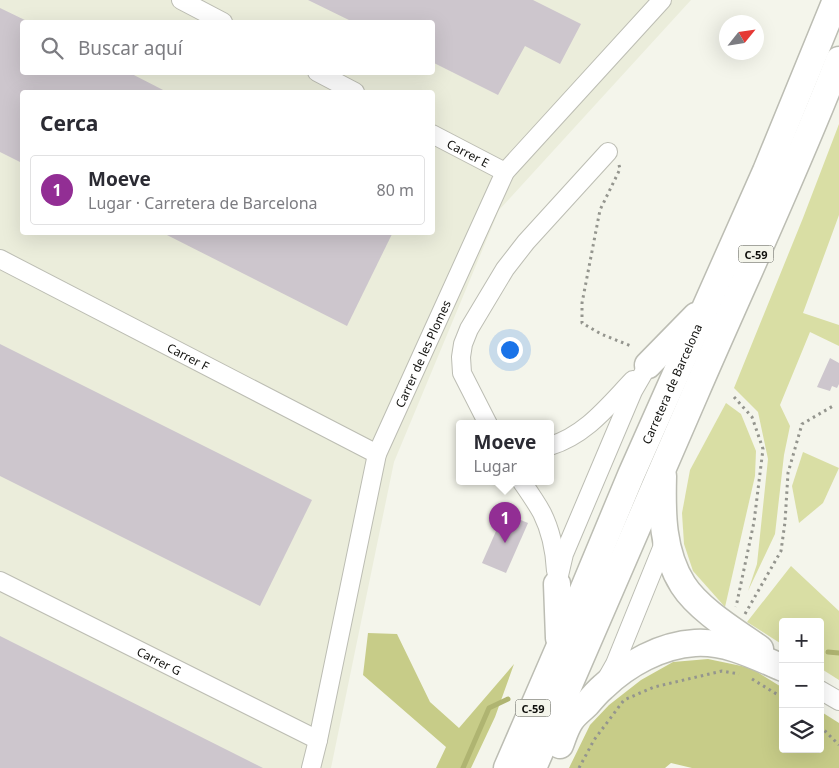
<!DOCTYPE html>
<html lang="es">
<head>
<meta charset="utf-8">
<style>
  body { margin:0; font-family:"Noto Sans",sans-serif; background:#f7f7f7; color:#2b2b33 }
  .controls { position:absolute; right:15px; bottom:15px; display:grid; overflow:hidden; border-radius:5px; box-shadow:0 5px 20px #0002 }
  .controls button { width:45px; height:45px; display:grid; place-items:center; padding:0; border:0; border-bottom:1px solid #e1e1e2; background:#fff; color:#2b2b33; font:25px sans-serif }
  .compass { position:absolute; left:719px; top:15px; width:45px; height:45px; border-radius:50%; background:#fff; box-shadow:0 5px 20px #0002; rotate:60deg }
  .you { position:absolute; left:509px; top:349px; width:18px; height:18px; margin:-12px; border:4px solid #fff; border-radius:50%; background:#1a73e8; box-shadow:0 0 0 8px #1a73e833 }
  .badge { display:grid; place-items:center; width:32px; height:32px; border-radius:50%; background:#922e94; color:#fff; font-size:16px; font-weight:700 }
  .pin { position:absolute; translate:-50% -41px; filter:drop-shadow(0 1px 2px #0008) }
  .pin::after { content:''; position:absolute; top:26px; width:18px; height:15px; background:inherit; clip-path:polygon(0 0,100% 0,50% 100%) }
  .popup { position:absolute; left:456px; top:420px; width:98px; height:65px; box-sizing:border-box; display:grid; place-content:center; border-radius:5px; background:#fff; filter:drop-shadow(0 1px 4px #0005); font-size:16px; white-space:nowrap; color:#7c7c81 }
  .popup b { font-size:19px; color:#2b2b33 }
  .popup::after { content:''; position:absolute; left:50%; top:100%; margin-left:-10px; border:10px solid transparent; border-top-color:#fff }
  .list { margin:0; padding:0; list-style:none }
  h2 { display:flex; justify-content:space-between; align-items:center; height:65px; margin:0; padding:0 20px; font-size:21px }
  h2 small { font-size:16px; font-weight:400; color:#7c7c81 }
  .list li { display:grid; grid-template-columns:32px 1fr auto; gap:15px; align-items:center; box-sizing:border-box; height:70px; margin:0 10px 10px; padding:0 10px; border:1px solid #e1e1e2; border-radius:5px }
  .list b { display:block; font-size:19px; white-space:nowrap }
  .list p { margin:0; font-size:16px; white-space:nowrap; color:#7c7c81 }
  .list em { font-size:16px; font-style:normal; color:#7c7c81 }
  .icon { flex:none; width:28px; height:28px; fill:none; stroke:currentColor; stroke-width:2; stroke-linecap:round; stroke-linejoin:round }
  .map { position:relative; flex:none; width:839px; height:768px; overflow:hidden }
  .search { position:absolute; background:#fff; box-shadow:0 5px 20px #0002; left:20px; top:20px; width:415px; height:55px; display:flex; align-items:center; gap:12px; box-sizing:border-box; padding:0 18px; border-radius:5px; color:#7c7c81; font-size:19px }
  .panel { position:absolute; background:#fff; box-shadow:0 5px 20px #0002; left:20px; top:90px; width:415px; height:145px; border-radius:5px }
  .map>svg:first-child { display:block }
</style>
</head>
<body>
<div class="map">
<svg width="839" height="768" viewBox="0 0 839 768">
  <rect width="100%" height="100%" fill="#f4f5eb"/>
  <!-- built -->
  <path fill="#ebeddb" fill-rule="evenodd" d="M 0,0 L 691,0 L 499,210 L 394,462 L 331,768 L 0,768 ZM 22,22 L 432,22 L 432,72 L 22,72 ZM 22,92 L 432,92 L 432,232 L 22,232 Z"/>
  <!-- green -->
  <g fill="#d9dea4">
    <path d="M 839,124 L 839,215 L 803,313 L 839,325 L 839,346 L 810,332 L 780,405 L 790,426 L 784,455 L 775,534 L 748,591 L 757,564 L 768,459 L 758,412 L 734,388 L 803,218 Z"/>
    <path d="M 726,403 L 741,414 L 756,451 L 755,476 L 725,607 L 693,571 L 684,544 L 682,513 L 690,470 Z"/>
    <path d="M 803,452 L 839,468 L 823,503 L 799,523 L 792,486 Z"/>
    <path d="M 791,566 L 839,611 L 839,680 L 820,668 L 820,622 L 783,622 L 783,645 L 747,622 Z"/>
  </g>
  <!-- forest -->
  <g fill="#c7cc88">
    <path d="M 368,633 L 397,634 L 430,702 L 459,728 L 514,664 L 495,717 L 471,768 L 436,768 L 446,747 L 363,675 Z"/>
    <path d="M 708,659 L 751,668 L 783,688 L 783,749 L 820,749 L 820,711 L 839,723 L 839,768 L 692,768 L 671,763 L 665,768 L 569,768 L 590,725 L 609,705 L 641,680 L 673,662 Z"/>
  </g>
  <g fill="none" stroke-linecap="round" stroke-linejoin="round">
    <!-- stream -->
    <g stroke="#afb471" stroke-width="5">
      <path d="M 828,652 L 839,653"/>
      <path d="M 463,768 L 489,708 L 508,699"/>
    </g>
  </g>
  <!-- building -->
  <g fill="#cdc6cd">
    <path d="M 308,0 L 533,0 L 581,24 L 560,64 L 525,46 L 498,95 L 432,62 L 432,22 L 353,22 Z"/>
    <path d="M 0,8 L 29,22 L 22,22 L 22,72 L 128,72 L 167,92 L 22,92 L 22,163 L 0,152 Z"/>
    <path d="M 161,232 L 393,232 L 347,326 Z"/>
    <path d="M 0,344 L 312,500 L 260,606 L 0,476 Z"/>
    <path d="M 830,358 L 839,363 L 839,384 L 837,388 L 832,386 L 830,391 L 817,387 Z"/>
    <path d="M 504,513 L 528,523 L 506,573 L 482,563 Z"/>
    <path d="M 0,636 L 263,768 L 0,768 Z"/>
  </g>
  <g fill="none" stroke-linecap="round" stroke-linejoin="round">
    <defs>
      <g id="minor">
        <path d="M 181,0 L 223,22"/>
        <path d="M 317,72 L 355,92"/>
        <path id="s1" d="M 432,134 L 505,172"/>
        <path id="s2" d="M 0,259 L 377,454"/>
        <path d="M 488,424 L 462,373 L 461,357 L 463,344 L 469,329 L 505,269 L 526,242 L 608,152"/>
        <path d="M 550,446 C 586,435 608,406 633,380"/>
        <path d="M 522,482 C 529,492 536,502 542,513 C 551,531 555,551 556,571"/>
        <path id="s3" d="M 0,581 L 318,740"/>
        <path d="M 557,584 L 564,554 L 633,391 L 648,365"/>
        <path d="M 606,680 L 615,664 L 662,548 L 663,538"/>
        <path d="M 820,690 L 839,701"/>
        <path id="s4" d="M 311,768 L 318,740 L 377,454 L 505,172 L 662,0"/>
      </g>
      <g id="highway">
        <path d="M 648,365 L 696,316"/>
        <path d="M 663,476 C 662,513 662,552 683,585 C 699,610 736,632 760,649"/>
        <path d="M 557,584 L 559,638"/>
        <path d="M 560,745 C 563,737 566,727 571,720 C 575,714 582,709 587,704 C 592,698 597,692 603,687 C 627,664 661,645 695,643 C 726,641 755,656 783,668"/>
        <path id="s5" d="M 507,768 L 559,648 L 631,475 L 766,171 L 836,0"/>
        <path d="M 533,768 C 587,644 640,519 695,394 C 743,283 795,173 839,60"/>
      </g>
    </defs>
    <!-- minor casing -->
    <use href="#minor" stroke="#bcbdb3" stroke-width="20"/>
    <!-- highway casing -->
    <use href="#highway" stroke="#bcbdb3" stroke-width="29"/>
    <!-- path -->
    <g stroke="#94958e" stroke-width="3" stroke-dasharray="2.5 4" stroke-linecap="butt">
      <path d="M 619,165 L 620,169 L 600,210 L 582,303 L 582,323 L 601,334 L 631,346"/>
      <path d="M 734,397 L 752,417 L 763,449 L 754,522 L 736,607"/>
      <path d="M 745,614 L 781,551 L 785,522 L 788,473 L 802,424 L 833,406"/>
      <path d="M 752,679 L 783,698"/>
      <path d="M 820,726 L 839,745"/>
      <path d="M 579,768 L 594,740 L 624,700 L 654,687 L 722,671 L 739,674"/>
    </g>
    <!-- minor -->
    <use href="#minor" stroke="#fff" stroke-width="18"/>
    <!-- highway -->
    <use href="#highway" stroke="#fff" stroke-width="26"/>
  </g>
  <g text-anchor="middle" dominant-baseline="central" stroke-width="4.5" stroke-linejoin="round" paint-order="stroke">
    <!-- shield labels -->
    <g fill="#f4f5eb" stroke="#545550" stroke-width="1">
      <rect x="738.5" y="245.5" width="35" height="17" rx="4"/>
      <rect x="515.5" y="699.5" width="35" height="17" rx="4"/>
    </g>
    <g font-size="11" font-weight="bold" fill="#10100d">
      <text x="756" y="254">C-59</text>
      <text x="533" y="708">C-59</text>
    </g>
    <!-- street labels -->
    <g font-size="12" fill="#10100d" stroke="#f4f5eb">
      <text stroke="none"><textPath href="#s1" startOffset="41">Carrer E</textPath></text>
      <text stroke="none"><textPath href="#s4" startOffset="431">Carrer de les Plomes</textPath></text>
      <text stroke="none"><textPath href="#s2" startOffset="212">Carrer F</textPath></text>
      <text stroke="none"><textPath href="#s5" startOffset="418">Carretera de Barcelona</textPath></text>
      <text stroke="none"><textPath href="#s3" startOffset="178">Carrer G</textPath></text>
    </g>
  </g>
</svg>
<div class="controls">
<button>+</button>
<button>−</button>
<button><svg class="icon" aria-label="layers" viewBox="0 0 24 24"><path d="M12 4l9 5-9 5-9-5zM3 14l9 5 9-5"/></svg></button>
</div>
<svg class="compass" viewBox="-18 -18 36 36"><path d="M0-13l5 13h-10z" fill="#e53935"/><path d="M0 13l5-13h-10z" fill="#7c7c81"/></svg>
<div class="you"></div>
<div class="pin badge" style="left:505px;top:543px">1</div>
<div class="popup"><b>Moeve</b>Lugar</div>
<div class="search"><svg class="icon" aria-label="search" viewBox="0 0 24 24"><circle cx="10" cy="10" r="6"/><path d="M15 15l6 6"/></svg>Buscar aquí</div>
<section class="panel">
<h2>Cerca<small></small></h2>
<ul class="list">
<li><span class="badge">1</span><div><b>Moeve</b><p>Lugar · Carretera de Barcelona</p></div><em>80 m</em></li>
</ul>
</section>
</div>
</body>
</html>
